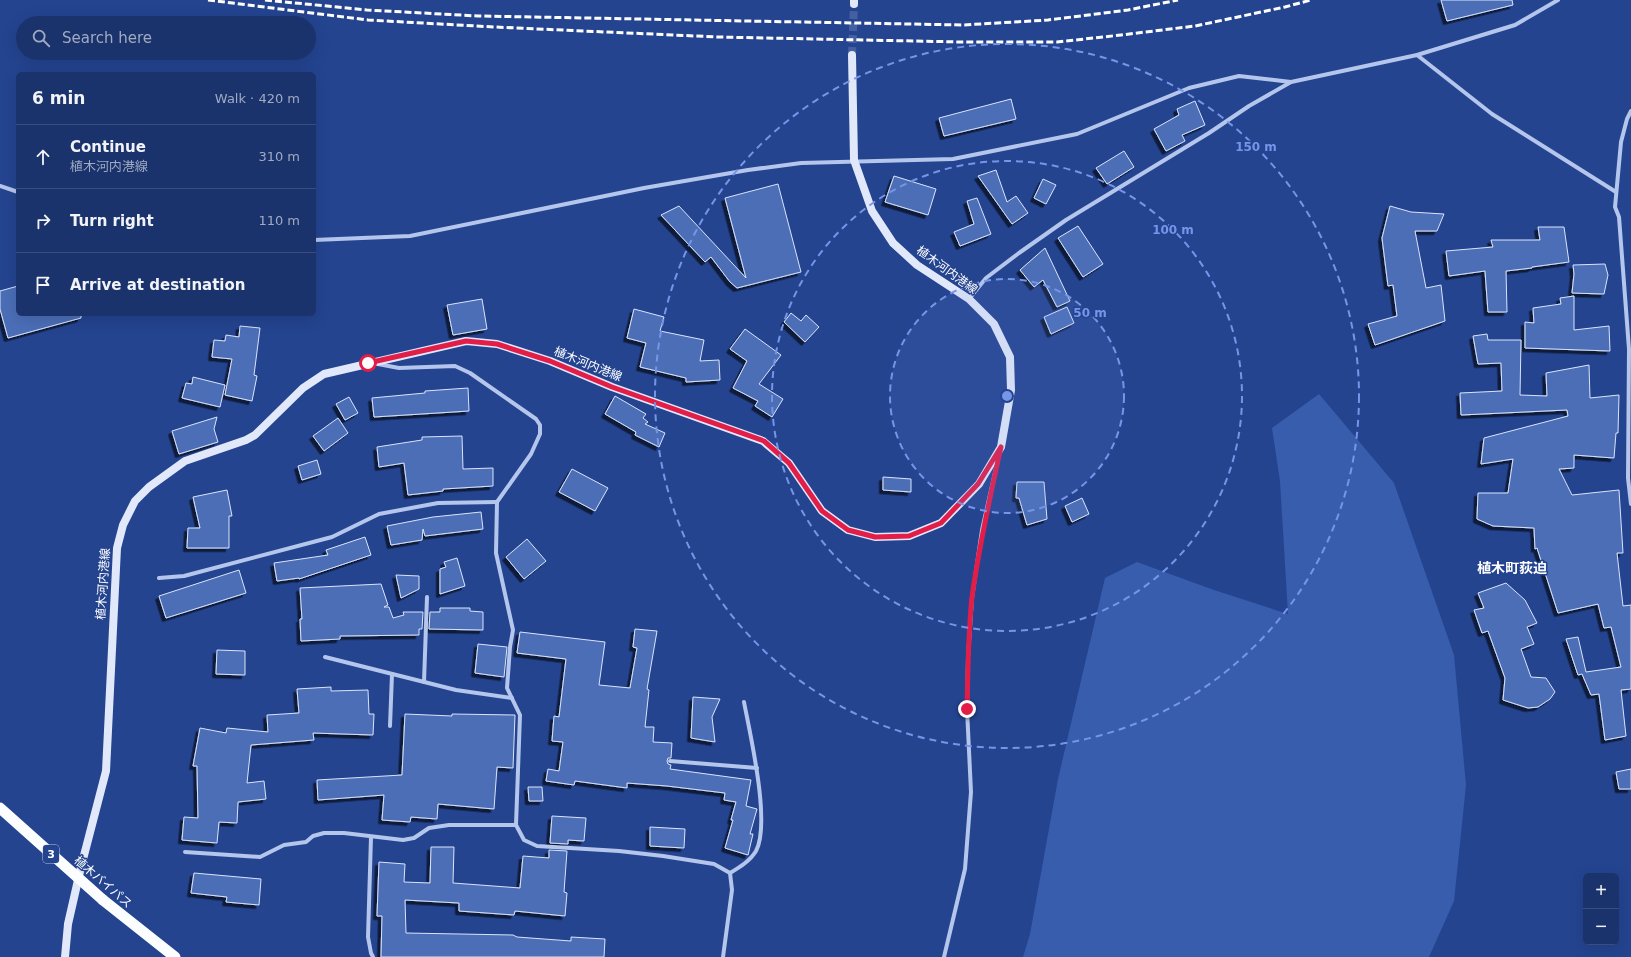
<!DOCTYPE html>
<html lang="en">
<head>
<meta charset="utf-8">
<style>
  body { margin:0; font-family:"DejaVu Sans","Noto Sans JP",sans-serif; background:#243b72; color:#f1f3f6 }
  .controls { position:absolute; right:12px; bottom:12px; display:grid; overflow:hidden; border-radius:6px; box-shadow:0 4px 16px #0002 }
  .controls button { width:36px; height:36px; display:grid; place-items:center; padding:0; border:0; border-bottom:1px solid #394e7f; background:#1b336c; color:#f1f3f6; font:20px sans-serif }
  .stop { position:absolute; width:12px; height:12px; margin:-9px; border:3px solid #e11d48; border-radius:50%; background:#fff }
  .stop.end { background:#e11d48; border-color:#fff; box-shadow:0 1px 4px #0008 }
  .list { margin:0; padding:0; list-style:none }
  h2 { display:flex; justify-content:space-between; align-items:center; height:52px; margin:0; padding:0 16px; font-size:17px }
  h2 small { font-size:13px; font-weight:400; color:#a0aac2 }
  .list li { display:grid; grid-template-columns:26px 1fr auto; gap:12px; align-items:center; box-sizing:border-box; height:64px; padding:0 16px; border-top:1px solid #394e7f }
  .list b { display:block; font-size:15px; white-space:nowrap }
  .list p { margin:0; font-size:13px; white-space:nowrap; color:#a0aac2 }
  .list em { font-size:13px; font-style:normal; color:#a0aac2 }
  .icon { flex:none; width:22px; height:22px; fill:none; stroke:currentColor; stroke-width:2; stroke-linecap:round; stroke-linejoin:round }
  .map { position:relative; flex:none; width:1631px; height:957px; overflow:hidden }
  .search { position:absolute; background:#1b336c; box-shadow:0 4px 16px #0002; left:16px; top:16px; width:300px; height:44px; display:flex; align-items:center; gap:10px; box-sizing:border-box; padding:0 14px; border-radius:22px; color:#a0aac2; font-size:15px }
  .panel { position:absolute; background:#1b336c; box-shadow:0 4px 16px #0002; left:16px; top:72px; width:300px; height:244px; border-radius:6px }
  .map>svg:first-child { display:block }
</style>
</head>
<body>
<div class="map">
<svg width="1631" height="957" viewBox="0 0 1631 957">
  <defs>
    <filter id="shadow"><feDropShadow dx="-3.5" dy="3.5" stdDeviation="0" flood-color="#0009"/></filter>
  </defs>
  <rect width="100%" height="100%" fill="#244490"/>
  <!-- green -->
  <path fill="#385dad" d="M 1319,394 L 1394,483 L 1454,655 L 1466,785 L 1454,901 L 1429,957 L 1023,957 L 1030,934 L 1058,779 L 1105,578 L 1137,562 L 1214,590 L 1288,614 L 1280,481 L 1272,428 Z"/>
  <!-- building -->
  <g fill="#4c6eb7" stroke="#dae4f9" filter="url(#shadow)">
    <path d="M 1441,0 L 1512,0 L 1513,5 L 1447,21 Z"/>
    <path d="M 1011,99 L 1016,119 L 944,136 L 939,118 Z"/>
    <path d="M 1195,101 L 1205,125 L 1182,135 L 1185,141 L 1166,151 L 1154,129 L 1179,115 L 1177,109 Z"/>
    <path d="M 1124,151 L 1134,167 L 1107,184 L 1096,168 Z"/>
    <path d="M 996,170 L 1007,202 L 1016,196 L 1028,213 L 1012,224 L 978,176 Z"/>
    <path d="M 894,176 L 936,189 L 928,215 L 885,202 Z"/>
    <path d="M 1043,179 L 1056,185 L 1046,204 L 1034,198 Z"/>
    <path d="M 778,184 L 801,272 L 737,288 L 730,282 L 711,257 L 705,262 L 661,215 L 679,206 L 746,278 L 725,198 Z"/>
    <path d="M 977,198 L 991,234 L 960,246 L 954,232 L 974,224 L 967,201 Z"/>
    <path d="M 1390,206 L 1411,212 L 1444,214 L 1437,231 L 1415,231 L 1426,288 L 1441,285 L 1445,321 L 1375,345 L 1368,324 L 1397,316 L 1393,285 L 1388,286 L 1382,238 Z"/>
    <path d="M 1078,226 L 1103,264 L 1083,277 L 1058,238 Z"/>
    <path d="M 1538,227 L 1564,227 L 1569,262 L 1532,267 L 1532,268 L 1506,271 L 1507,312 L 1488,312 L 1485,271 L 1449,276 L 1446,251 L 1493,247 L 1491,240 L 1540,240 Z"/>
    <path d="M 1045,248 L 1070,301 L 1057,307 L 1043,280 L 1034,287 L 1020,270 Z"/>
    <path d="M 1605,264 L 1608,275 L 1604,294 L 1572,293 L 1574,274 L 1573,265 Z"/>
    <path d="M 18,286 L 18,314 L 81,314 L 81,318 L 8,338 L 0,309 L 0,291 Z"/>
    <path d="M 1574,296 L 1574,330 L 1609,326 L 1610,351 L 1525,348 L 1525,322 L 1534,323 L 1533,308 L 1561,304 L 1560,298 Z"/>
    <path d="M 482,299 L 487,329 L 453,335 L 447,305 Z"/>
    <path d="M 1067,307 L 1074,323 L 1051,334 L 1044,317 Z"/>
    <path d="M 634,309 L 664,317 L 660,331 L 704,340 L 700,361 L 719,360 L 720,380 L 686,382 L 686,378 L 640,367 L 646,343 L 627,338 Z"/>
    <path d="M 791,313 L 801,321 L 806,315 L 819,327 L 805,342 L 784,322 Z"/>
    <path d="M 240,326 L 260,328 L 254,375 L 257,376 L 252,401 L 225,395 L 232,359 L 212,357 L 214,340 L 225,341 L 226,335 L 239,337 Z"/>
    <path d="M 745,329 L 781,355 L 759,384 L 783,399 L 772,417 L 755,406 L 758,401 L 733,388 L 747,361 L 730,349 Z"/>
    <path d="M 1487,334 L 1488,340 L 1521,340 L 1520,395 L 1547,396 L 1546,373 L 1589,365 L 1590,398 L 1619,395 L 1618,433 L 1616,433 L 1614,458 L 1574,455 L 1574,468 L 1559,469 L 1572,495 L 1619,490 L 1623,553 L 1617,553 L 1623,606 L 1631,605 L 1631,689 L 1621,690 L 1626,736 L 1605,740 L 1599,694 L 1591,695 L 1582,674 L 1578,675 L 1566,639 L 1578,637 L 1586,672 L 1621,667 L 1611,627 L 1604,628 L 1598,604 L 1558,613 L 1537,548 L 1535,549 L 1534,528 L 1493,526 L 1477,519 L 1478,493 L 1508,493 L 1513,459 L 1481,464 L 1484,438 L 1568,416 L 1567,410 L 1461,415 L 1460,393 L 1502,391 L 1501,363 L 1478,364 L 1473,336 Z"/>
    <path d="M 193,377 L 225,385 L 220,407 L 182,398 L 186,383 L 192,384 Z"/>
    <path d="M 468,388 L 469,411 L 374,417 L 372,398 L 425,393 L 425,391 Z"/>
    <path d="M 615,396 L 646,414 L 643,418 L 648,422 L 645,424 L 665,433 L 659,447 L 635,435 L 636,432 L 605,414 Z"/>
    <path d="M 349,397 L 358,413 L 345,420 L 336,404 Z"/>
    <path d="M 217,417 L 214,429 L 218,442 L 179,454 L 172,431 Z"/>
    <path d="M 338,418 L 348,433 L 324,451 L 313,436 Z"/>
    <path d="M 462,436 L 463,469 L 493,468 L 493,486 L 443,489 L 443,491 L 408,495 L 404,463 L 379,467 L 377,447 L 422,440 L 422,437 Z"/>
    <path d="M 317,460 L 321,474 L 302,480 L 298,466 Z"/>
    <path d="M 572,469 L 608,488 L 595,511 L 559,492 Z"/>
    <path d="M 883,477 L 911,479 L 911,492 L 883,490 Z"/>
    <path d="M 1017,482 L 1044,482 L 1047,519 L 1027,525 L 1019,498 L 1016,498 Z"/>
    <path d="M 227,490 L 232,516 L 229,516 L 229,548 L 187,548 L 188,528 L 200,528 L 193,497 Z"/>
    <path d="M 1082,498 L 1089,514 L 1072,522 L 1065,506 Z"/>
    <path d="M 481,512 L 483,529 L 425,536 L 423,529 L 422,540 L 391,545 L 387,526 L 433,517 Z"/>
    <path d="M 365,537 L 371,555 L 299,579 L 299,578 L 277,581 L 274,563 L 328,555 L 326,550 Z"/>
    <path d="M 527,539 L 546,561 L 524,579 L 506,557 Z"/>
    <path d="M 457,558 L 465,586 L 440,594 L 440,569 L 446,567 L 444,562 Z"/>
    <path d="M 239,570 L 246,593 L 166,618 L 159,596 Z"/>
    <path d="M 396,575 L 419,576 L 419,589 L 401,598 Z"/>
    <path d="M 1506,583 L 1525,600 L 1537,623 L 1527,627 L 1534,644 L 1521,649 L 1531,677 L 1546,678 L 1555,692 L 1550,699 L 1538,707 L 1528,708 L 1503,700 L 1505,678 L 1488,631 L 1482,633 L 1474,610 L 1484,608 L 1478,593 Z"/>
    <path d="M 381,584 L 388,605 L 384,607 L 389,607 L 393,618 L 404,615 L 403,612 L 423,612 L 422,629 L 419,629 L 419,635 L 340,636 L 340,639 L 301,641 L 300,619 L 302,619 L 300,588 Z"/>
    <path d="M 440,608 L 470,608 L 470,611 L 483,612 L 483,630 L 429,629 L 430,612 L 440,612 Z"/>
    <path d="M 635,629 L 657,631 L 647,689 L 649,690 L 645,727 L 654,727 L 653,742 L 672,743 L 671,758 L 668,758 L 667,761 L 668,764 L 671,765 L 670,769 L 751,780 L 746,806 L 757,809 L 750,834 L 753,834 L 748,855 L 725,848 L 733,820 L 731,820 L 736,802 L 724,800 L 725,793 L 667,786 L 627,783 L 627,788 L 575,781 L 574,785 L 546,781 L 548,769 L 559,771 L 563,742 L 552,741 L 554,716 L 559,717 L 566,659 L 517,653 L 520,632 L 605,642 L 599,685 L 630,688 L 637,648 L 633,647 Z"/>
    <path d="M 478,644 L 507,647 L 504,677 L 475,673 Z"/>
    <path d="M 217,650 L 245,651 L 245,675 L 216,674 Z"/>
    <path d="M 331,687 L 331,691 L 368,690 L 369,714 L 374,714 L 373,735 L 313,733 L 314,740 L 251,745 L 247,783 L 264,781 L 266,799 L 238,802 L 237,823 L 219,822 L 217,843 L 182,840 L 184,817 L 198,818 L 197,766 L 193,766 L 200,728 L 226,733 L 227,728 L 268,732 L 267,715 L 299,713 L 297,689 Z"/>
    <path d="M 693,697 L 720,699 L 712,717 L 715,742 L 691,738 Z"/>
    <path d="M 405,714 L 452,716 L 452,714 L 515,715 L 513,768 L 497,767 L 494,809 L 438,804 L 437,819 L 411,817 L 410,822 L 382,820 L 384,795 L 318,800 L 317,780 L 402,775 Z"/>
    <path d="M 1631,769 L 1631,789 L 1619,789 L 1616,772 Z"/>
    <path d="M 528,787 L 542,787 L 543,801 L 529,801 Z"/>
    <path d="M 552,816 L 586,818 L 584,841 L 568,840 L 568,844 L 550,843 Z"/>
    <path d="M 650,827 L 685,829 L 684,848 L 650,846 Z"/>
    <path d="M 431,847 L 454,847 L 453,883 L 520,888 L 523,856 L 549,858 L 549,850 L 567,851 L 564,892 L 567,893 L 565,916 L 515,911 L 514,915 L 459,911 L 459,903 L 405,900 L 406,933 L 513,935 L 517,937 L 571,941 L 571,937 L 605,939 L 604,957 L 381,957 L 382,916 L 377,916 L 379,862 L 405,864 L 404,882 L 430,883 Z"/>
    <path d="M 194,873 L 261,879 L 259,905 L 226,902 L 227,897 L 191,893 Z"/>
  </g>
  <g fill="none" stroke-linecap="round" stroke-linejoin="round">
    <!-- secondary-tunnel -->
    <path stroke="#4560a1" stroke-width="8" stroke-dasharray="8 4" stroke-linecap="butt" d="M 852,55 L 854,4"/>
    <!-- minor -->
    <g stroke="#b5c6ec" stroke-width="4">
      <path d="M 1417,55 L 1492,114 L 1616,192"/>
      <path d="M 1631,111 L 1627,119 L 1621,142 L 1615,207 L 1619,217 L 1629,349 L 1628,478 L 1631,504"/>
      <path d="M 0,186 L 18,192"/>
      <path d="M 314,240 L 410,236 L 644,188 L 748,170 L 801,163 L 953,159 L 1077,134 L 1189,88 L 1239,76 L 1291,82"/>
      <path d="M 969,299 L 986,278 L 1019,253 L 1066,220 L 1209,133 L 1249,106 L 1291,82 L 1417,55 L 1515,25 L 1558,0"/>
      <path d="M 378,364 L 399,368 L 455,366 L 470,373 L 536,419 L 540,425 L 540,434 L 531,454 L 497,502 L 496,553 L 513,630 L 510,647 L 507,688 L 520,715 L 516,825 L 524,840 L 537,846 L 619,851 L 663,856 L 714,864 L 730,873 L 732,890 L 723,957"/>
      <path d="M 159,578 L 184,576 L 332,537 L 379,514 L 438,503 L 497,502"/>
      <path d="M 325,657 L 456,690 L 512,698"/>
      <path d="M 424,682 L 427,597"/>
      <path d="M 390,726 L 392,674"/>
      <path d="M 670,761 L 757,768"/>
      <path d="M 371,837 L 368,937 L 371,953 L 373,957"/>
      <path d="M 185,852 L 260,857 L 284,845 L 306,842 L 313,836 L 324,833 L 344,833 L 403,840 L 414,838 L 429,828 L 449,825 L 516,825"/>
      <path d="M 730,873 C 740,867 750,861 756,851 C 771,823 750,734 744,702"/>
      <path d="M 944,957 L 965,869 L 971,792 L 967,709 L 968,657 L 972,598 L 982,530 L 999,455"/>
    </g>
    <!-- secondary -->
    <g stroke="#e1e8f9" stroke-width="8">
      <path d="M 854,0 L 854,4"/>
      <path d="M 65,957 L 68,924 L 81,867 L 106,771 L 117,548 L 123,525 L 135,501 L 149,487 L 185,461 L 246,440 L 255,435 L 303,388 L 324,374 L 466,341 L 497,344 L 550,361 L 612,387 L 763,441 L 789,463 L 822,511 L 848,530 L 875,537 L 909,536 L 941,523 L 979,484 L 1001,447 L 1011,390 L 1010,357 L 994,324 L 969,299 L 917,265 L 893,243 L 872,211 L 854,160 L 852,55"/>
    </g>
    <!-- trunk -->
    <path stroke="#fcfdff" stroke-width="11" d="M 103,900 L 175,957"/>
    <!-- rail -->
    <g stroke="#fff" stroke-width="3" stroke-dasharray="7 3" stroke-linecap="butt">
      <path d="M 208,0 L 368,20 L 494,27 L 718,37 L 962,42 L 1057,42 L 1121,35 L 1195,26 L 1285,7 L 1311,0"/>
      <path d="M 265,0 L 367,10 L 478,16 L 963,25 L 1048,20 L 1128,10 L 1178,0"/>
    </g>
    <!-- trunk-bridge -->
    <path stroke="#fcfdff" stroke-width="11" d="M 0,808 L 103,900"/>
  </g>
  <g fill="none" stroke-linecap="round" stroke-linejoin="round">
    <!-- route -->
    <path stroke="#e11d48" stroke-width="5" d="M 368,363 L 466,341 L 497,344 L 550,361 L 612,387 L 764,441 L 789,463 L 822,511 L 848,530 L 875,537 L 909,536 L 941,523 L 978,484 L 1001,447 C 990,497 979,546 972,597 C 968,634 968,672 967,709"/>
  </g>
  <!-- distance rings -->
  <circle cx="1007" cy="396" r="117" fill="#7795e8" fill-opacity=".12"/>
  <g fill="none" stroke="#7795e8" stroke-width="2" stroke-dasharray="7 5">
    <circle cx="1007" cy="396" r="117"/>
    <circle cx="1007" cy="396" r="235"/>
    <circle cx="1007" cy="396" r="352"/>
  </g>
  <g text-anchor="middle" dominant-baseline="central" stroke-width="3" stroke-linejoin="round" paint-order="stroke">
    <!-- shield labels -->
    <rect fill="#244490" stroke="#bdc7de" stroke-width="1" x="43" y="845" width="16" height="18" rx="3"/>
    <g font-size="11" font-weight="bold" fill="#fff">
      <text x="51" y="854">3</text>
    </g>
    <!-- street labels -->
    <g font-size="12" fill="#fff" stroke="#244490">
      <text transform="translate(947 270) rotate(36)">植木河内港線</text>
      <text transform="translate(588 364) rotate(22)">植木河内港線</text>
      <text transform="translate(103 584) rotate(-86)">植木河内港線</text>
      <text transform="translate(103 882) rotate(41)">植木バイパス</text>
    </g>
    <!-- quarter labels -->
    <g font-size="14" font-weight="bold" fill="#fff" stroke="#244490">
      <text x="1512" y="568">植木町荻迫</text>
    </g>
  </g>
  <circle cx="1007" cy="396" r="6" fill="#7795e8" stroke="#244490" stroke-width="2"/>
  <g font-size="12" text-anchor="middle" font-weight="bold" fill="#7795e8" stroke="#244490" stroke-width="3" stroke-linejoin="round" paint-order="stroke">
    <text x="1256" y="151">150 m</text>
    <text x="1173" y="234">100 m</text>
    <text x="1090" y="317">50 m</text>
  </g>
</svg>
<div class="controls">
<button>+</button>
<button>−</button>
</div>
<div class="stop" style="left:368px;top:363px"></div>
<div class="stop end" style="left:967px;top:709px"></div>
<div class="search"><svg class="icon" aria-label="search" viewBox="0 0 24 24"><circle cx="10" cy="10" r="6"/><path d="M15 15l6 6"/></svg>Search here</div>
<section class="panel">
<h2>6 min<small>Walk · 420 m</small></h2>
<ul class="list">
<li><svg class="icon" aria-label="ahead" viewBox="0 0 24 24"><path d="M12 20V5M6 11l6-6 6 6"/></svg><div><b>Continue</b><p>植木河内港線</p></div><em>310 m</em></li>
<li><svg class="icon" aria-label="right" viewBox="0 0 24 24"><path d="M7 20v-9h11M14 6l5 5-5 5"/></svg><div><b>Turn right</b></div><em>110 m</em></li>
<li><svg class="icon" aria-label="arrive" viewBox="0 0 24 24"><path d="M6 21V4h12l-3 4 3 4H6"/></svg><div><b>Arrive at destination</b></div></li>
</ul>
</section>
</div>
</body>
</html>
